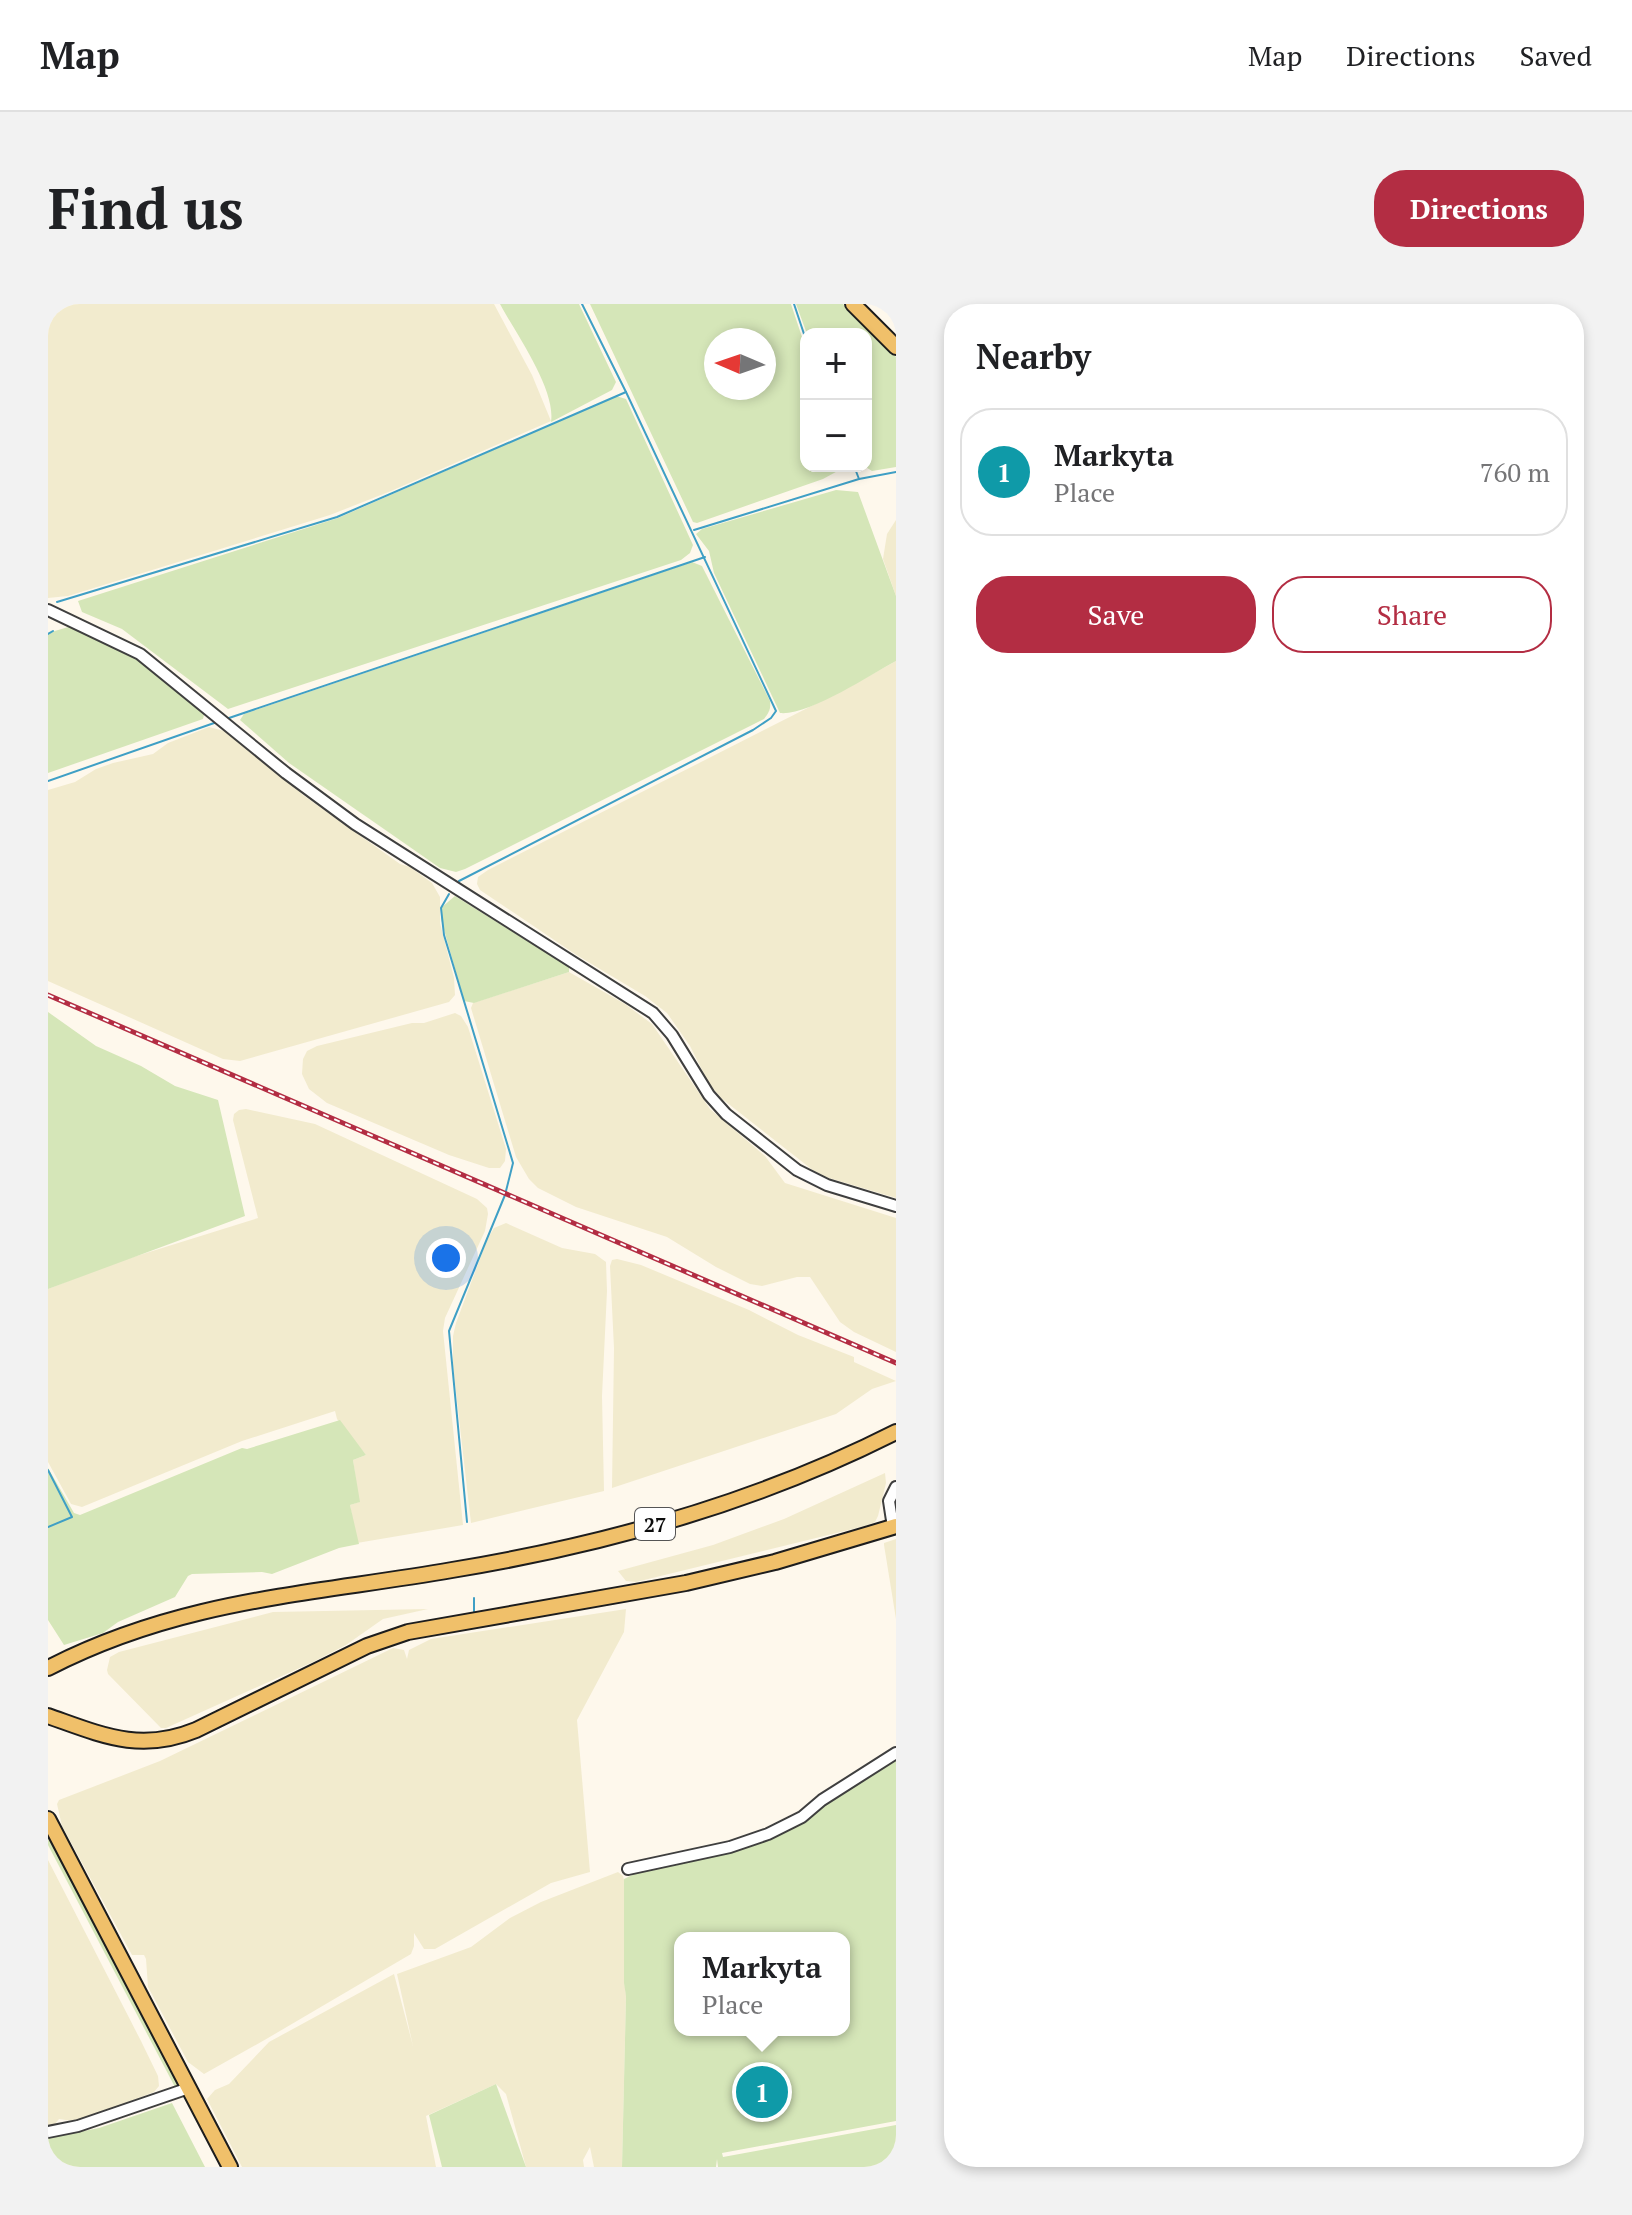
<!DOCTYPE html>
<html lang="en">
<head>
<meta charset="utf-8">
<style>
  body { margin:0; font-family:"PT Serif",serif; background:#f2f2f2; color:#202124 }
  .controls { position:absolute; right:24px; top:24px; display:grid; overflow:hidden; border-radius:16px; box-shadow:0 4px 12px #0003 }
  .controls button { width:72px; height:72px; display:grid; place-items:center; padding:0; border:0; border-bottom:2px solid #e0e0e0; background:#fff; color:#202124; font:40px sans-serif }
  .compass { position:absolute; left:656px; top:24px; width:72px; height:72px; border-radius:50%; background:#fff; box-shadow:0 4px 12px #0003; rotate:272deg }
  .you { position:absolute; left:398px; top:954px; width:28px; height:28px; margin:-20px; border:6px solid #fff; border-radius:50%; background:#1a73e8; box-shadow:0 0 0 12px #1a73e833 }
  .badge { display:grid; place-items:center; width:52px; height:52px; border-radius:50%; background:#b32d43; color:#fff; font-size:26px; font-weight:700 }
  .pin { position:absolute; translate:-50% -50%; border:4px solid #fff; box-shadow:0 2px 8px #0006 }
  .popup { position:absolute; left:626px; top:1628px; width:176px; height:104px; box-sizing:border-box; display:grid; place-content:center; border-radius:16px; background:#fff; filter:drop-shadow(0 2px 6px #0005); font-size:26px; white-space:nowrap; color:#757577 }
  .popup b { font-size:30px; color:#202124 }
  .popup::after { content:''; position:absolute; left:50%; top:100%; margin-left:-16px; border:16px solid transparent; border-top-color:#fff }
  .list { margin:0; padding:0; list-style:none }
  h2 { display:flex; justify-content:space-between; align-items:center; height:104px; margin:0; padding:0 32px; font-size:34px }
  h2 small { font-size:26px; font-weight:400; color:#757577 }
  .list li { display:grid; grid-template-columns:52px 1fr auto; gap:24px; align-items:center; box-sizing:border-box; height:128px; margin:0 16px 16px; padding:0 16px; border:2px solid #e0e0e0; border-radius:32px }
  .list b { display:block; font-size:30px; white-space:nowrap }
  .list p { margin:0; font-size:26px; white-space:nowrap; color:#757577 }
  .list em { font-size:26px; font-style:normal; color:#757577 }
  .actions { display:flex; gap:16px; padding:24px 32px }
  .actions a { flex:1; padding:18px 0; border:2px solid #b32d43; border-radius:32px; text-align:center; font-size:28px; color:#b32d43 }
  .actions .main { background:#b32d43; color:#fff }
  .map { position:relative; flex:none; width:848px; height:1863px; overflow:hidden; border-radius:32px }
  header { display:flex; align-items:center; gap:48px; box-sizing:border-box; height:112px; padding:0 40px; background:#fff; border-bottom:2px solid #e0e0e0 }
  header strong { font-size:38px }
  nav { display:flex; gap:44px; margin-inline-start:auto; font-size:28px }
  .intro { display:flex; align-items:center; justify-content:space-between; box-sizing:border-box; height:192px; padding:0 48px }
  h1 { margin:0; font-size:56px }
  .button { padding:20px 36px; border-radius:32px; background:#b32d43; color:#fff; font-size:28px; font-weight:700 }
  main { display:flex; gap:48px; padding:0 48px }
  aside { flex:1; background:#fff; border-radius:32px; box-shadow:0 4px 12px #0003 }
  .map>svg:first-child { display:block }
</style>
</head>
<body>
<header>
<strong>Map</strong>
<nav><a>Map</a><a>Directions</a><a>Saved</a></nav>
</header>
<div class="intro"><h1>Find us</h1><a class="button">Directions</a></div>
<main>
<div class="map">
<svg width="848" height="1863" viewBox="0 0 848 1863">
  <rect width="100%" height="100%" fill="#fef8ec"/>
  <!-- farmland -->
  <g fill="#f2ebce">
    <path d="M 0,0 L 446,0 L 484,71 L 503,117 L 343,187 L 282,211 L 20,292 L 0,294 Z"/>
    <path d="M 848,216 L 848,292 L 835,255 L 839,230 Z"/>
    <path d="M 848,357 L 848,894 L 771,871 L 673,794 L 661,780 L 642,742 L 619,709 L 597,692 L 527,650 L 432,586 L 429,580 L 430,573 L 440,566 L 801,383 Z"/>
    <path d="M 161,423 L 180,428 L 234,471 L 255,491 L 352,560 L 362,563 L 384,579 L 392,593 L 392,619 L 406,674 L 407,691 L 401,698 L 192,757 L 175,755 L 0,677 L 0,486 L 27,478 L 48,465 L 65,459 L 105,450 L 120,439 Z"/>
    <path d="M 521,668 L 577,700 L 604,720 L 662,805 L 717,852 L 737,879 L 848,914 L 848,1048 L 806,1028 L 792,1018 L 762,973 L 749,973 L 714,982 L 702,980 L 668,963 L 619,933 L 528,903 L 490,884 L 481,875 L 468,853 L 423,704 L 425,699 Z"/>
    <path d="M 407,709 L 413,712 L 420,723 L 458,845 L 457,857 L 452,864 L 441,864 L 401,851 L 279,799 L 261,785 L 254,770 L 255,755 L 259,747 L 269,742 L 364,719 L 376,719 Z"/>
    <path d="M 198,805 L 267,820 L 429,895 L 439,904 L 440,910 L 437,927 L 397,1014 L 395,1027 L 415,1221 L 309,1239 L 302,1201 L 311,1198 L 305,1156 L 318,1151 L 289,1115 L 287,1107 L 194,1137 L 34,1203 L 23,1200 L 0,1158 L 0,985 L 66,959 L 210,914 L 185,816 L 186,810 L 191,806 Z"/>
    <path d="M 458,919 L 514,944 L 547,950 L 558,958 L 559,987 L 554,1092 L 556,1187 L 423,1219 L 405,1062 L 405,1032 L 408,1019 L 439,936 L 446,924 Z"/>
    <path d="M 569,955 L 593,961 L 701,1006 L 750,1031 L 806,1053 L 806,1058 L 848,1077 L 824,1085 L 788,1110 L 564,1184 L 566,1044 L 562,962 L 564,956 Z"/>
    <path d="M 837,1169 L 838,1179 L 830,1212 L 827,1218 L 817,1222 L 588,1278 L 578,1277 L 570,1267 L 665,1241 L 736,1215 Z"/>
    <path d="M 848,1235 L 848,1315 L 836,1241 L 836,1239 Z"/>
    <path d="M 380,1305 L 335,1315 L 298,1341 L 265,1358 L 118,1424 L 113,1424 L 60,1370 L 59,1366 L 62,1353 L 71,1348 L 225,1308 Z"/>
    <path d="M 578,1305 L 576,1328 L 529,1416 L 542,1568 L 503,1579 L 387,1645 L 376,1645 L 366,1629 L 366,1642 L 363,1650 L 220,1734 L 156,1770 L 140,1758 L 100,1683 L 98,1655 L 96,1651 L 84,1651 L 14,1522 L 9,1500 L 11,1496 L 112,1457 L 345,1344 L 356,1346 L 359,1355 L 361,1346 L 383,1335 Z"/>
    <path d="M 0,1556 L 93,1737 L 110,1772 L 111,1782 L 106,1788 L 47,1811 L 25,1817 L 11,1815 L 7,1820 L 0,1822 Z"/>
    <path d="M 570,1568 L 575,1572 L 577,1580 L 576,1676 L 578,1691 L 574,1863 L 546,1863 L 542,1843 L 535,1856 L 536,1863 L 478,1863 L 458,1790 L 448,1780 L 378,1812 L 388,1863 L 194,1863 L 159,1795 L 167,1786 L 181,1780 L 221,1738 L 346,1670 L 365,1742 L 349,1670 L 423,1643 L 462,1614 L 493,1598 Z"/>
  </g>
  <!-- green -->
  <g fill="#d5e6b8" fill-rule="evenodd">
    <path d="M 452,0 L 531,0 L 568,78 L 564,86 L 503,118 C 508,85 468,30 452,0 Z"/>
    <path d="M 542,0 L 743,0 L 758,45 L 758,162 L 797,163 L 775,175 L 649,219 L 645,218 ZM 668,36 L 716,36 L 716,84 L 668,84 Z"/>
    <path d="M 748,0 L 795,0 L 848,53 L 848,163 L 824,167 L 816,162 L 818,30 L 759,30 Z"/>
    <path d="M 568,92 L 578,95 L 645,241 L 642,249 L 633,256 L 180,405 L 74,325 L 34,308 L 30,297 L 290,214 Z"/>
    <path d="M 788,186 L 810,188 L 848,292 L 848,357 C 822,371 760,412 732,409 L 666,269 L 661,247 L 648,230 L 654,225 Z"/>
    <path d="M 644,258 L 654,262 L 722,397 C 723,405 721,408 716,415 L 417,565 L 408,568 L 392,564 L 241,459 L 192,416 L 196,410 Z"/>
    <path d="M 27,321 L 80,348 L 157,407 L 155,415 L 0,469 L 0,329 Z"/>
    <path d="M 407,592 L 521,663 L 521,668 L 426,699 L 416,697 L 393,615 L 394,603 Z"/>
    <path d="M 0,708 L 48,742 L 93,762 L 127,782 L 170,796 L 197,912 L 0,985 Z"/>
    <path d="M 292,1116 L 318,1151 L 305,1156 L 312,1198 L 302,1201 L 311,1240 L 291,1244 L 224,1270 L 214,1268 L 144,1270 L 140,1272 L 127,1293 L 70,1318 L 55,1329 L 16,1341 L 0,1316 L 0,1164 L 26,1209 L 32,1211 L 194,1144 L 199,1145 Z"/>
    <path d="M 848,1449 L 848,1817 L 674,1849 L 675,1853 L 848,1821 L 848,1863 L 670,1863 L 669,1855 L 668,1863 L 574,1863 L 578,1692 L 576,1679 L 576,1575 L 613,1557 L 720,1530 ZM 632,1634 L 796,1634 L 796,1726 L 632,1726 Z"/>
    <path d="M 0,1526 L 134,1782 L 128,1785 L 0,1541 Z"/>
    <path d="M 448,1780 L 478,1863 L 394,1863 L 381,1811 Z"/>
    <path d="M 124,1799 L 157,1863 L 0,1863 L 0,1834 L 51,1824 Z"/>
  </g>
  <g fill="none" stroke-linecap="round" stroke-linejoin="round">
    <!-- stream -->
    <g stroke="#3f9fc5" stroke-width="2">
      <path d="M 746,0 L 758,36"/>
      <path d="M 806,162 L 811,175"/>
      <path d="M 646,226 L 811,175 L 848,168"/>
      <path d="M 9,298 L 289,213 L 578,88 L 534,0"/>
      <path d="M 0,330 L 5,327"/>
      <path d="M 181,414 L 657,253"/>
      <path d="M 0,477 L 169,418"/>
      <path d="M 411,577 L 705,426 L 723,414 L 728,407 L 578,88"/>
      <path d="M 401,590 L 393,604 L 396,631 L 465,859 L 457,891 L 401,1027 L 419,1218"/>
      <path d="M 0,1166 L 24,1213 L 0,1223"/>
      <path d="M 426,1309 L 426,1294"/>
    </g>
    <defs>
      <g id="minor">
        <path d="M 0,306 L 92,350 L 238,469 L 307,520 L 605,709 L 624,731 L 661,791 L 678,810 L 749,866 L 779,881 L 848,902"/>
        <path d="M 845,1223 L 841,1197 L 848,1183"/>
        <path d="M 580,1565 L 682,1543 L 720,1530 L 754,1513 L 774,1496 L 848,1449"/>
        <path d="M 0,1828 L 30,1822 L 141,1784"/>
      </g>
      <g id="major">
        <path d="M 805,0 L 848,43"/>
        <path d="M 0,1364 C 134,1295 260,1291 404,1266 C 556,1241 710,1198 848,1128"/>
        <path d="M 0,1412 C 54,1431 92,1449 148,1426 L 319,1342 L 360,1328 L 638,1279 L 727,1258 L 848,1222"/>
        <path d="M 0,1515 L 182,1863"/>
      </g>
    </defs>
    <!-- minor casing -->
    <use href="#minor" stroke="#3f3f3f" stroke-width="14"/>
    <!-- major casing -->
    <use href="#major" stroke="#1d1d1d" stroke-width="18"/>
    <!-- minor -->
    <use href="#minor" stroke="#fff" stroke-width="10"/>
    <!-- major -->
    <use href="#major" stroke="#f0c06a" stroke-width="14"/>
    <defs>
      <path id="rail" d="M 0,691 L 848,1059"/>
    </defs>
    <!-- rail casing -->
    <use href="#rail" stroke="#b32d43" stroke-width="5"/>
    <!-- rail -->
    <use href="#rail" stroke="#fff" stroke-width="2" stroke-dasharray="6" stroke-linecap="butt"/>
  </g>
  <g text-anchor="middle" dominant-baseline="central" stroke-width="8" stroke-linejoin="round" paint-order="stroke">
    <!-- shield labels -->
    <rect fill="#fff" stroke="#555" stroke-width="2" x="587" y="1204" width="40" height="32" rx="6"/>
    <g font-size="20" font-weight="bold" fill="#0c0c0c">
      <text x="607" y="1220">27</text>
    </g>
  </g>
</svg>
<div class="controls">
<button>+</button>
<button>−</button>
</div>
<svg class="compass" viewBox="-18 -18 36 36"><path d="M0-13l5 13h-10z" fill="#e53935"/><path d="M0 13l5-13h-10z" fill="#757577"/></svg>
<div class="you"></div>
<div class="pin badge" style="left:714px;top:1788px;background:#0f9aa8">1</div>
<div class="popup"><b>Markyta</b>Place</div>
</div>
<aside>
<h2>Nearby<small></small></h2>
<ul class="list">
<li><span class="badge" style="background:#0f9aa8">1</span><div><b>Markyta</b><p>Place</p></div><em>760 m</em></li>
</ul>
<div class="actions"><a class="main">Save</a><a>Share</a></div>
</aside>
</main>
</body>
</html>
